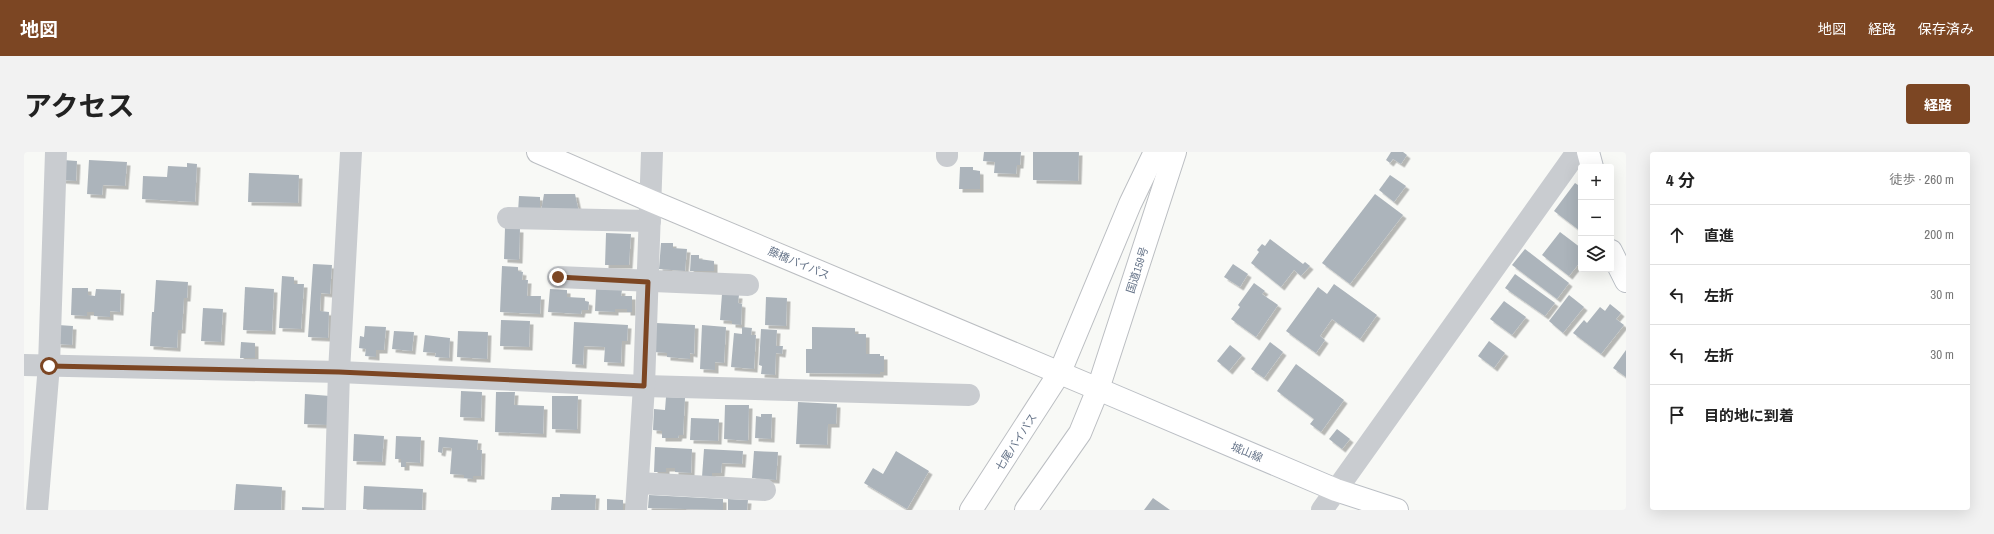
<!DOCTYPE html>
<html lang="ja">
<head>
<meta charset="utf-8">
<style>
  body { margin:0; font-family:"Archivo Narrow","Noto Sans JP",sans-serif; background:#f2f2f2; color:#222 }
  .controls { position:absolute; right:12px; top:12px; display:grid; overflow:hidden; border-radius:4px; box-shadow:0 4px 16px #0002 }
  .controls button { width:36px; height:36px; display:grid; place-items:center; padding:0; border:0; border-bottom:1px solid #e0e0e0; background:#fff; color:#222; font:20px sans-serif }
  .stop { position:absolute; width:12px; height:12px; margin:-9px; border:3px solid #7c4623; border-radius:50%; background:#fff }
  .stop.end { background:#7c4623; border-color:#fff; box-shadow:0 1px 4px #0008 }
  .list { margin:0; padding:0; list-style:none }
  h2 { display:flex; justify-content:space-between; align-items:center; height:52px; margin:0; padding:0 16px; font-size:17px }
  h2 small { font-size:13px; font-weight:400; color:#767676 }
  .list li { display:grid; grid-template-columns:26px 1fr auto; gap:12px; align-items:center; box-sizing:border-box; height:60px; padding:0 16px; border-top:1px solid #e0e0e0 }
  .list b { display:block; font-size:15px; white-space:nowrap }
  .list em { font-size:13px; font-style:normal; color:#767676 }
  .icon { flex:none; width:22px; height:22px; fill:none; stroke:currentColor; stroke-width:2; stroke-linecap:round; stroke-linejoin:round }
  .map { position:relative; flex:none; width:1602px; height:358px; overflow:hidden; border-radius:4px }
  header { display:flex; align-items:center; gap:24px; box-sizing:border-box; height:56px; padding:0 20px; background:#7c4623; color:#fff }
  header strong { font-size:19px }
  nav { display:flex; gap:22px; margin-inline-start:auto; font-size:14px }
  .intro { display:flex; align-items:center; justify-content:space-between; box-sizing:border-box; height:96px; padding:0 24px }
  h1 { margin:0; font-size:28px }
  .button { padding:10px 18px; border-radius:4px; background:#7c4623; color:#fff; font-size:14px; font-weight:700 }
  main { display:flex; gap:24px; padding:0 24px }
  aside { flex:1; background:#fff; border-radius:4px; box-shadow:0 4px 16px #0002 }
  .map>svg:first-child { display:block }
</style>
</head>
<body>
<header>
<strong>地図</strong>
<nav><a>地図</a><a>経路</a><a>保存済み</a></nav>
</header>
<div class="intro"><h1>アクセス</h1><a class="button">経路</a></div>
<main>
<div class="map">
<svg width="1602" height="358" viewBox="0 0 1602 358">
  <defs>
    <filter id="shadow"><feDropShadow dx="3.5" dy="3.5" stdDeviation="0" flood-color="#0004"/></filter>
  </defs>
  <rect width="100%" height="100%" fill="#f8f9f6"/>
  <!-- building -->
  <g fill="#acb4bb" filter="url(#shadow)">
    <path d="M 960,0 L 997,0 L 996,13 L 993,13 L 992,22 L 970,21 L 971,10 L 959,9 Z"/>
    <path d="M 1009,0 L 1055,0 L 1054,29 L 1009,28 Z"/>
    <path d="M 1367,0 L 1379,0 L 1383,3 L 1377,12 L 1369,7 L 1366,11 L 1362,8 Z"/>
    <path d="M 39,8 L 53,9 L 52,29 L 38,28 Z"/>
    <path d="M 65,8 L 103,10 L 101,34 L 79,33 L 78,43 L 63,42 Z"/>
    <path d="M 163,11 L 173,12 L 171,50 L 118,47 L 119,24 L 143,25 L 144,14 L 163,15 Z"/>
    <path d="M 936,15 L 949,15 L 949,18 L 956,19 L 956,37 L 935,37 Z"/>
    <path d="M 225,21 L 275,23 L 274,51 L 224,50 Z"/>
    <path d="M 1366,23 L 1382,34 L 1370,50 L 1355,38 Z"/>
    <path d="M 1551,31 L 1557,35 L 1557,75 L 1555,78 L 1530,59 Z"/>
    <path d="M 520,42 L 551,42 L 555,60 L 517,60 Z"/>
    <path d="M 1351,42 L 1379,63 L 1326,132 L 1298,111 Z"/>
    <path d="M 495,44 L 516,45 L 516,62 L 494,60 Z"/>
    <path d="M 481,76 L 496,77 L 495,108 L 480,107 Z"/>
    <path d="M 1536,80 L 1557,96 L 1557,109 L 1545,124 L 1518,103 Z"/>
    <path d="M 582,81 L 607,82 L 605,113 L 581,113 Z"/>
    <path d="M 1246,87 L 1279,112 L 1281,110 L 1286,114 L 1277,124 L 1270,118 L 1257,135 L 1227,111 L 1235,100 L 1233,98 L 1238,92 L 1241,94 Z"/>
    <path d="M 637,91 L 649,91 L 649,96 L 663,97 L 661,119 L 635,117 Z"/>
    <path d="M 1501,97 L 1545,131 L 1533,147 L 1488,113 Z"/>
    <path d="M 667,103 L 675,103 L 675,107 L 690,109 L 690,119 L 666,119 Z"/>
    <path d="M 289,112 L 308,113 L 306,142 L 297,141 L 296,159 L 305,160 L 304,186 L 284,185 Z"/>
    <path d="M 1209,112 L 1224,122 L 1216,135 L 1200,125 Z"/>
    <path d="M 478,114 L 494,115 L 494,119 L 499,120 L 498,128 L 504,128 L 503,144 L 517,144 L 516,162 L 476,160 Z"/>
    <path d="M 1491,122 L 1531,151 L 1521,164 L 1481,136 Z"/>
    <path d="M 258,124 L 270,125 L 270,132 L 280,132 L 277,177 L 255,176 Z"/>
    <path d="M 132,128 L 164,130 L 163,146 L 160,146 L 158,178 L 154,178 L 153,196 L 126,194 L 128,160 L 130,160 Z"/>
    <path d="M 1230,131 L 1241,139 L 1238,142 L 1254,153 L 1232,185 L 1207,167 L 1216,155 L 1214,153 Z"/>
    <path d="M 1310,132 L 1353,163 L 1336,187 L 1308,167 L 1296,184 L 1301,188 L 1292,201 L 1262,179 L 1294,135 L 1303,142 Z"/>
    <path d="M 221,135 L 250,137 L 248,179 L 219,178 Z"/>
    <path d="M 48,136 L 64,136 L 64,143 L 71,144 L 72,137 L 97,138 L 96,160 L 86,159 L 86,165 L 70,164 L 70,160 L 63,160 L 63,164 L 47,163 Z"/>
    <path d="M 526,137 L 543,138 L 543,145 L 561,146 L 561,149 L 565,150 L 564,158 L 558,158 L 557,162 L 524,160 Z"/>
    <path d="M 572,137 L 598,138 L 597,144 L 608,144 L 608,160 L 603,160 L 603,157 L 591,157 L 591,160 L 571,159 Z"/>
    <path d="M 698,142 L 715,143 L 714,151 L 718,152 L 717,173 L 708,172 L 708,169 L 696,168 Z"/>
    <path d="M 1545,143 L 1560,155 L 1539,181 L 1525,169 Z"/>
    <path d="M 742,145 L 763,146 L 762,174 L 741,173 Z"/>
    <path d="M 1480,149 L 1502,165 L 1488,183 L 1466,167 Z"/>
    <path d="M 1586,152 L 1597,161 L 1592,167 L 1600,173 L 1577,202 L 1549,181 L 1560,168 L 1563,171 L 1576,155 L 1581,159 Z"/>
    <path d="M 179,156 L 199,157 L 197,190 L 177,189 Z"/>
    <path d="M 477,168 L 506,169 L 505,195 L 476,194 Z"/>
    <path d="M 550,170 L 604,173 L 603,189 L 598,189 L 597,211 L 580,210 L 581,195 L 560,194 L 559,213 L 548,212 Z"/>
    <path d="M 632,171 L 671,173 L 670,202 L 666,201 L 666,207 L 643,205 L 643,201 L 630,200 Z"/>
    <path d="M 34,173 L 49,174 L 48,193 L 33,192 Z"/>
    <path d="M 678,173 L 702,175 L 700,211 L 691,210 L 691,218 L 676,217 Z"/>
    <path d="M 341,174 L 362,175 L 360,198 L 352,198 L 352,205 L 341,204 L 342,197 L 335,196 L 336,184 L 340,185 Z"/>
    <path d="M 718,175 L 728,176 L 727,183 L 732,183 L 730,217 L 707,215 L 710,181 L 718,182 Z"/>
    <path d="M 788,175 L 831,176 L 831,182 L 842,182 L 842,202 L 856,202 L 856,204 L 860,204 L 860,220 L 856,220 L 856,222 L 782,221 L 782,197 L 788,197 Z"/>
    <path d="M 737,177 L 753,178 L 752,194 L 759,194 L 758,202 L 752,201 L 751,223 L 737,222 L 738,214 L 735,213 Z"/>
    <path d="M 370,179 L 390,180 L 388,199 L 368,197 Z"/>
    <path d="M 434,179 L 464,180 L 463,207 L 433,205 Z"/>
    <path d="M 401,183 L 426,186 L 425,206 L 411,205 L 412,201 L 399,200 Z"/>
    <path d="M 1465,189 L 1481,201 L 1470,216 L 1454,204 Z"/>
    <path d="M 217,190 L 231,191 L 231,206 L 216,206 Z"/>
    <path d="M 1246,190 L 1259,200 L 1240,226 L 1227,217 Z"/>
    <path d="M 1206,193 L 1218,203 L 1205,219 L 1193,209 Z"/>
    <path d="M 1602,198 L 1602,225 L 1589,216 Z"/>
    <path d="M 1272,212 L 1320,248 L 1297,280 L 1286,272 L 1290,267 L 1253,239 Z"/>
    <path d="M 437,239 L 458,240 L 457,266 L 436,265 Z"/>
    <path d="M 472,240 L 491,240 L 490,253 L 520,254 L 519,282 L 471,280 Z"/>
    <path d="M 281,242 L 306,244 L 304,273 L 280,272 Z"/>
    <path d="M 528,244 L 554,244 L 553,278 L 528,277 Z"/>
    <path d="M 642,245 L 661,246 L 659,283 L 655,283 L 654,286 L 638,286 L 638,279 L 629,278 L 630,257 L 641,258 Z"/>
    <path d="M 774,250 L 813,252 L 812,272 L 804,272 L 803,293 L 772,292 Z"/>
    <path d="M 701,253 L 725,253 L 724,289 L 700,287 Z"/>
    <path d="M 737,262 L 748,262 L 747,287 L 731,286 L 732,264 L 737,265 Z"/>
    <path d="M 667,266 L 695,267 L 694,289 L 666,288 Z"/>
    <path d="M 1313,277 L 1326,287 L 1318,297 L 1305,287 Z"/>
    <path d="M 330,282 L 360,284 L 358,310 L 329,309 Z"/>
    <path d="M 372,284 L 397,285 L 396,311 L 382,310 L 382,315 L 377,315 L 377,307 L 371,307 Z"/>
    <path d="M 415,285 L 454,288 L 453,298 L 458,298 L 457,324 L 449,324 L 449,327 L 440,326 L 440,323 L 426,322 L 428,296 L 419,295 L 418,301 L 414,300 Z"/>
    <path d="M 631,295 L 668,297 L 667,321 L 651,320 L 651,316 L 642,316 L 642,320 L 630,320 Z"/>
    <path d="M 680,297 L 719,299 L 718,312 L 698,311 L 697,321 L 688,321 L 688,326 L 678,325 Z"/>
    <path d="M 730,299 L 754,300 L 752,328 L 728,326 Z"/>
    <path d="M 872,299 L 905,319 L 883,357 L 840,331 L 849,316 L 859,322 Z"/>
    <path d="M 212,332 L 258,335 L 257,358 L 210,358 Z"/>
    <path d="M 340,334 L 399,337 L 398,358 L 339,357 Z"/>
    <path d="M 536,342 L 572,343 L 571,358 L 527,358 L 528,345 L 536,345 Z"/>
    <path d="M 625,343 L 699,347 L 699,358 L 624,356 Z"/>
    <path d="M 1129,346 L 1146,358 L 1120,358 Z"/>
    <path d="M 583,347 L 599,348 L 599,358 L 583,358 Z"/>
    <path d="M 704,347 L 724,348 L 723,358 L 704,358 Z"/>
    <path d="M 278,355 L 302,356 L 302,358 L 278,358 Z"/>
  </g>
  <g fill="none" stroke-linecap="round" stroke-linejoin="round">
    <defs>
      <g id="secondary">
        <path d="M 1564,0 L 1568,15"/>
        <path d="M 1587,99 L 1602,129"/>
        <path d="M 1074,237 L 1312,338 L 1373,358"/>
      </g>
      <g id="trunk">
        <path d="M 514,0 L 627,49 L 1074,237"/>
        <path d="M 947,358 L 1036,220 L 1106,52 L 1131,0"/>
        <path d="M 1002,358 L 1056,281 L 1074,237 L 1151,0"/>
      </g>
    </defs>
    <!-- secondary casing -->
    <use href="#secondary" stroke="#bbbfc5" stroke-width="24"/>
    <!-- trunk casing -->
    <use href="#trunk" stroke="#bbbec2" stroke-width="24"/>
    <!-- minor -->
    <g stroke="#c9ccd0" stroke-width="22">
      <path d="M 923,4 L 923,0"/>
      <path d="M 484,66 L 626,69"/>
      <path d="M 534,125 L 724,133"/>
      <path d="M 0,213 L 315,220 L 620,234 L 945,243"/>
      <path d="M 614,331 L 741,338"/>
      <path d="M 13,358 L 25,213 L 32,0"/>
      <path d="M 311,358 L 315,220 L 327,0"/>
      <path d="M 612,358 L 620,234 L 628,0"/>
      <path d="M 1298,358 L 1553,0"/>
    </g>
    <!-- secondary -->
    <use href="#secondary" stroke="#fff" stroke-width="22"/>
    <!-- trunk -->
    <use href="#trunk" stroke="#fff" stroke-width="22"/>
  </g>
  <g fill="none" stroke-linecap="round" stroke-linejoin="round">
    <!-- route -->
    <path stroke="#7c4623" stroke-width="5" d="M 25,214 L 315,220 L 620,234 L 624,130 L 534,125"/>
  </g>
  <g text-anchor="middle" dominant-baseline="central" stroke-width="4" stroke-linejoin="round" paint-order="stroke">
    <!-- street labels -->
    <g font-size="11" fill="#667489" stroke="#fff">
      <text transform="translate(775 111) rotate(23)">藤橋バイパス</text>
      <text transform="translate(1113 118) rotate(-72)">国道159号</text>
      <text transform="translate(992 290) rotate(-57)">七尾バイパス</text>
      <text transform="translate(1223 300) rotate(23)">城山線</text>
    </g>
  </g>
</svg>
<div class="controls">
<button>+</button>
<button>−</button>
<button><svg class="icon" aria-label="layers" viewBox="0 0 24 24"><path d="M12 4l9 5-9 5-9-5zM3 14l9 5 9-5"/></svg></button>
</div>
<div class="stop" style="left:25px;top:214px"></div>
<div class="stop end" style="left:534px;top:125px"></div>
</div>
<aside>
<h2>4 分<small>徒歩 · 260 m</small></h2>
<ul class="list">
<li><svg class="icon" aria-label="ahead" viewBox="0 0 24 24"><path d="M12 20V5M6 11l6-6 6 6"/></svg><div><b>直進</b></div><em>200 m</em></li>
<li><svg class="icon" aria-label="left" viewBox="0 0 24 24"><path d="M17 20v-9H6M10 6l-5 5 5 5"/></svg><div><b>左折</b></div><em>30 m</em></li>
<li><svg class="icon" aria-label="left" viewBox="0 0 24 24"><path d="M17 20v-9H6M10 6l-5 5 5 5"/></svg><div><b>左折</b></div><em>30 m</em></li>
<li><svg class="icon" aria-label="arrive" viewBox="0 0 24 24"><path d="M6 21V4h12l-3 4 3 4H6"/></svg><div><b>目的地に到着</b></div></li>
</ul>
</aside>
</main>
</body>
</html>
